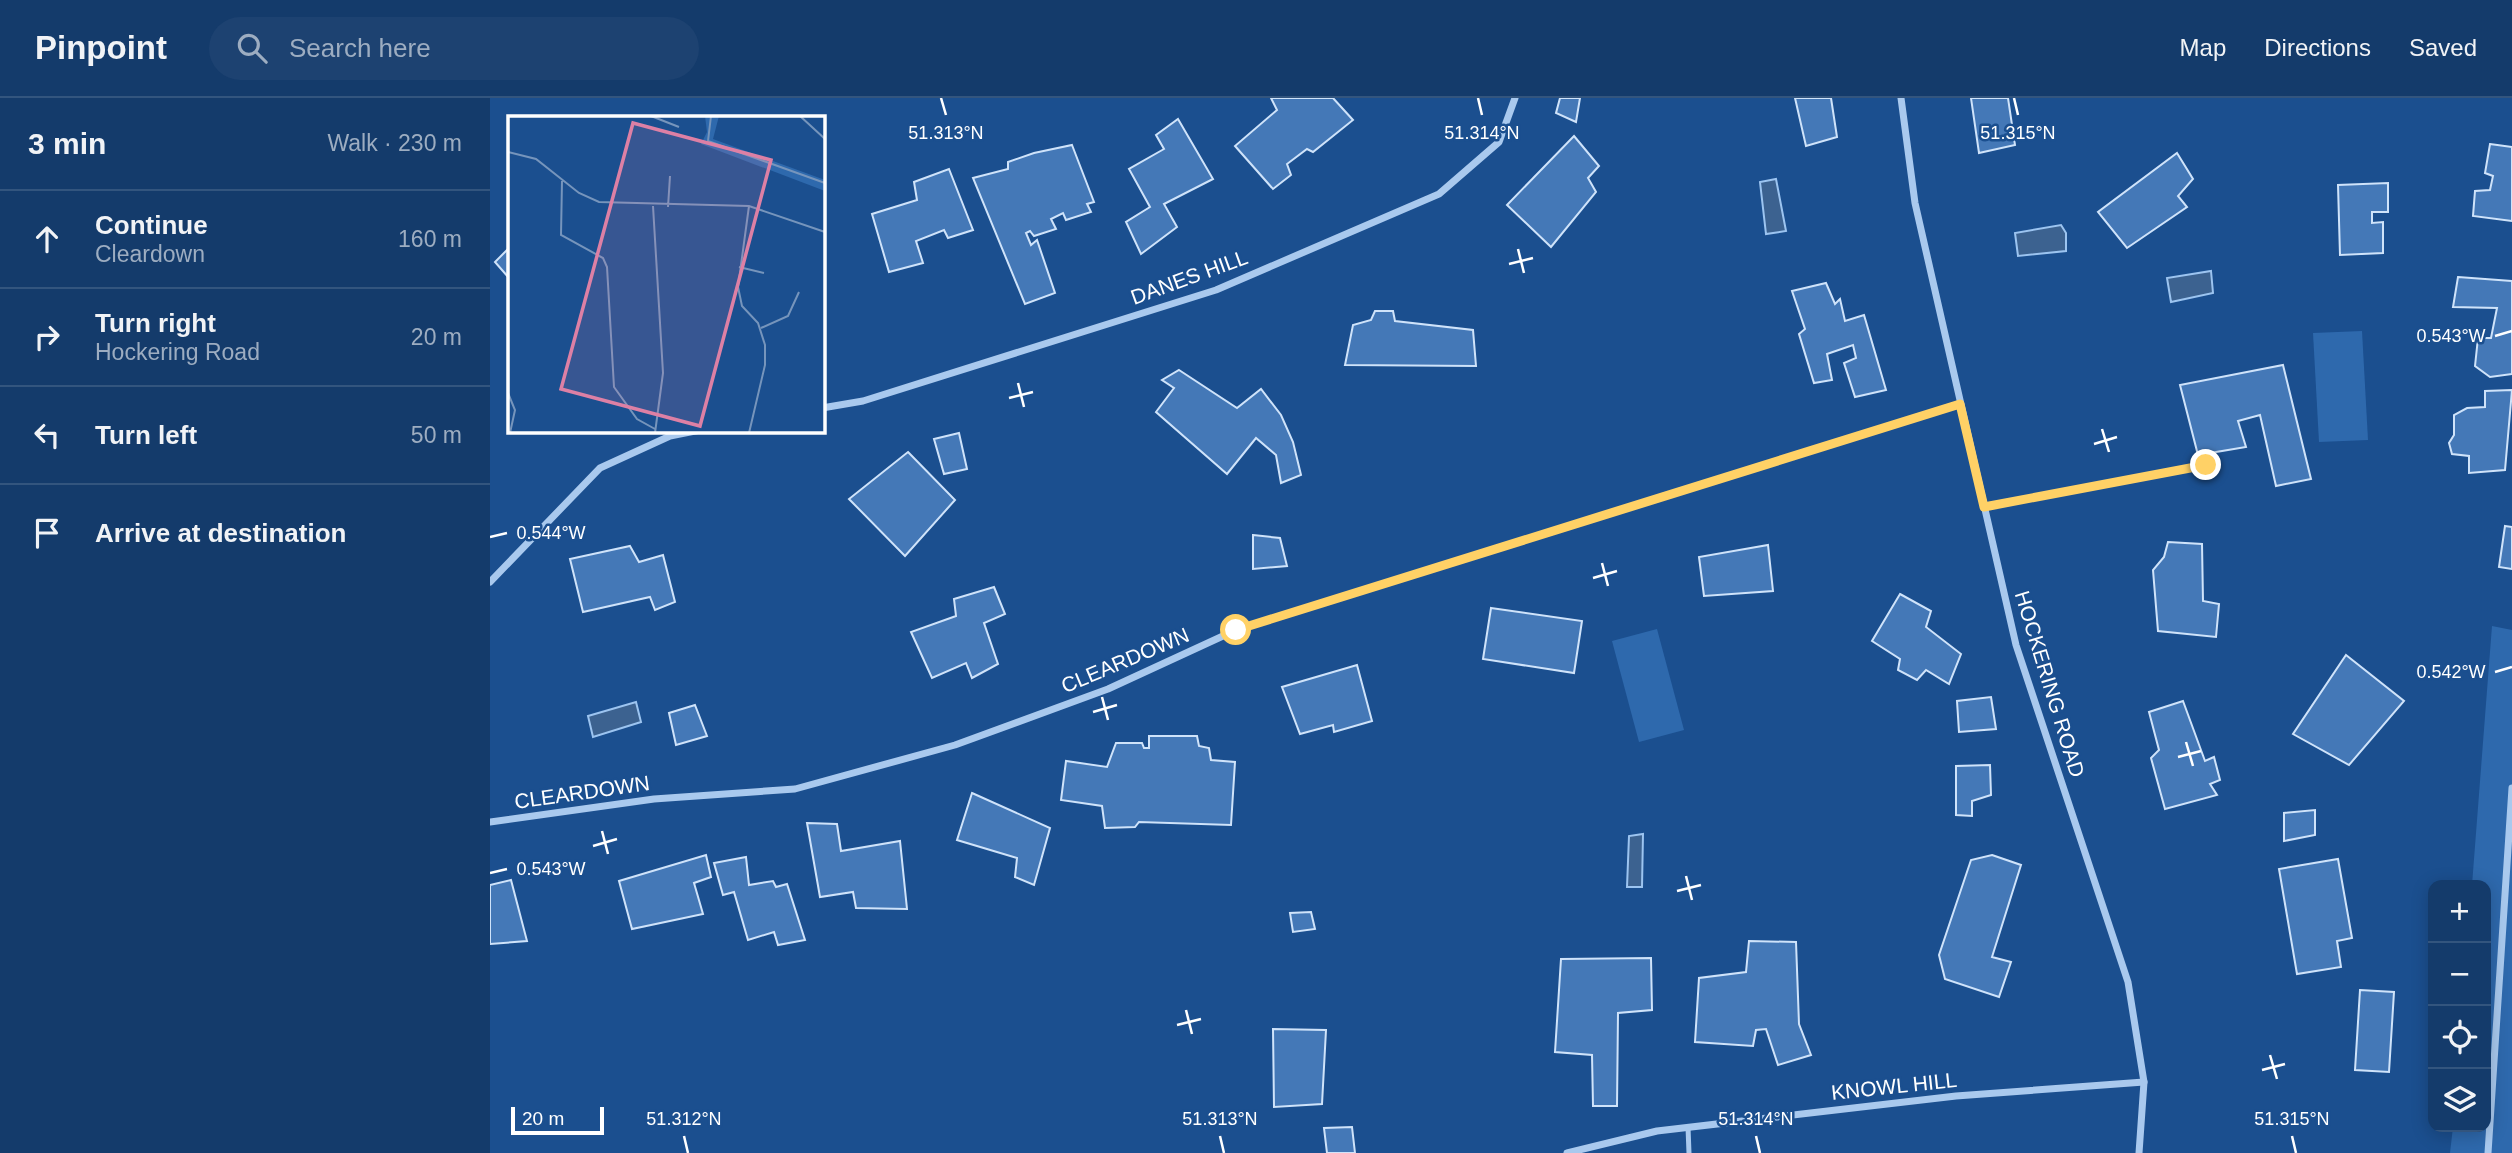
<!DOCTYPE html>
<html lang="en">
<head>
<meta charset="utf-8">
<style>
  body { margin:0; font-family:Helvetica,sans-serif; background:#1d4271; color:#f1f3f6 }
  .controls { position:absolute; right:21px; bottom:21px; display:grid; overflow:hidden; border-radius:14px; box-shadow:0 4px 18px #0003 }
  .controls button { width:63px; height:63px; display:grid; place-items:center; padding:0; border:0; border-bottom:2px solid #33557e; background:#143b6b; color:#f1f3f6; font:35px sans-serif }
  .scale { position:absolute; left:21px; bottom:18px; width:93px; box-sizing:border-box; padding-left:7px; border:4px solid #fff; border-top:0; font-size:19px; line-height:24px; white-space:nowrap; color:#fff; -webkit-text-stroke:5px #1b4f8f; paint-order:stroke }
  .stop { position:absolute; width:21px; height:21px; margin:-16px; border:5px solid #ffd166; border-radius:50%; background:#fff }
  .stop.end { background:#ffd166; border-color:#fff; box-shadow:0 2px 7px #0008 }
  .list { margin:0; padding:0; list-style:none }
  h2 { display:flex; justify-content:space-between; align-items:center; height:91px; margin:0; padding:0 28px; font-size:30px }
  h2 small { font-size:23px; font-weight:400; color:#9dadc1 }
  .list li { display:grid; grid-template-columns:46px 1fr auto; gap:21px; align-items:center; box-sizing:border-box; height:98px; padding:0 28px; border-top:2px solid #33557e }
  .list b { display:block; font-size:26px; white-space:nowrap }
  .list p { margin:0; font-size:23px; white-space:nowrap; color:#9dadc1 }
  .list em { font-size:23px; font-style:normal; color:#9dadc1 }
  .icon { flex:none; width:38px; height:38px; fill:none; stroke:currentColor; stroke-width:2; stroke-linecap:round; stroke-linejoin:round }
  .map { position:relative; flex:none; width:2022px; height:1055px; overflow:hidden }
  header { display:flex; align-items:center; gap:42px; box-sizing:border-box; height:98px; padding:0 35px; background:#143b6b; border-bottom:2px solid #33557e }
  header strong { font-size:33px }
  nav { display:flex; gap:38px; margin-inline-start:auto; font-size:24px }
  .search { width:490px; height:63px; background:#1d4271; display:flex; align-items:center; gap:18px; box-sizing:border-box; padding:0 24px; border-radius:38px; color:#9dadc1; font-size:26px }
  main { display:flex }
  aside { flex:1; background:#143b6b }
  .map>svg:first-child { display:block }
</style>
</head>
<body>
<header>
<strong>Pinpoint</strong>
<div class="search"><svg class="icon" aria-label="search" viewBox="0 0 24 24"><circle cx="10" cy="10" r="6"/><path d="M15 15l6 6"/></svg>Search here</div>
<nav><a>Map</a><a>Directions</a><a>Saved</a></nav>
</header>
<main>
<aside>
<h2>3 min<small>Walk · 230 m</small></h2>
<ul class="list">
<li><svg class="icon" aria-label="ahead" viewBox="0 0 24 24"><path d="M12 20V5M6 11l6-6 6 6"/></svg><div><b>Continue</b><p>Cleardown</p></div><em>160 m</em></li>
<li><svg class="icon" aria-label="right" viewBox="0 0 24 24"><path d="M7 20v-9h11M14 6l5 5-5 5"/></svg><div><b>Turn right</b><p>Hockering Road</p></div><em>20 m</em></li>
<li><svg class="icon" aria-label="left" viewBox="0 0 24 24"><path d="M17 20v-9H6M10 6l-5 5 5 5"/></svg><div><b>Turn left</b></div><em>50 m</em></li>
<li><svg class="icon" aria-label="arrive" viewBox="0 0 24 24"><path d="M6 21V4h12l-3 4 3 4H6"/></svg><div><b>Arrive at destination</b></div></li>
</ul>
</aside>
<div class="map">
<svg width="2022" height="1055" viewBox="0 0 2022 1055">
  <rect width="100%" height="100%" fill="#1b4f8f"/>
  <!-- green -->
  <g fill="#2e69ad">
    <path d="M 1872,233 L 1878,342 L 1829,344 L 1823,235 Z"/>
    <path d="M 2002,528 L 2022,532 L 2022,1055 L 1960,1055 L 1963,1029 L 1996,1029 L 1996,787 L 1982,787 Z"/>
    <path d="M 1167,531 L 1194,632 L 1149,644 L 1122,543 Z"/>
  </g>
  <!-- water -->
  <g fill="#3c6290" stroke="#9cc4f0" stroke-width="2">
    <path d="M 1286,81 L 1296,133 L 1276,136 L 1270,84 Z"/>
    <path d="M 1571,127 L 1576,135 L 1576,153 L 1528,158 L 1525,135 Z"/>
    <path d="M 1721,173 L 1723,195 L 1681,204 L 1677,180 Z"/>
    <path d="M 146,604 L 151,624 L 103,639 L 98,618 Z"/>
    <path d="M 1153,736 L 1152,789 L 1137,789 L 1139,738 Z"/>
  </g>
  <!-- building -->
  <g fill="#4478b7" stroke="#cfe3fa" stroke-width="2">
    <path d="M 781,0 L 843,0 L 863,22 L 823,54 L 817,51 L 797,66 L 801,77 L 783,91 L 745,48 L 787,12 Z"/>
    <path d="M 1070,0 L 1090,0 L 1086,24 L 1066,15 Z"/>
    <path d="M 1305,0 L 1341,0 L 1347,39 L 1316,48 Z"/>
    <path d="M 1481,0 L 1518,0 L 1525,47 L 1489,55 Z"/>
    <path d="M 688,21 L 723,81 L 674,106 L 687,129 L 651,156 L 636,124 L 660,109 L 639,71 L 674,51 L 666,37 Z"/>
    <path d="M 1084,38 L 1109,68 L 1098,80 L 1106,94 L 1061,149 L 1017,107 Z"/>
    <path d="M 2000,46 L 2022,49 L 2022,123 L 1983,118 L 1985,93 L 2000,92 L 2003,78 L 1995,75 Z"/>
    <path d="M 582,47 L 604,104 L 597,106 L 601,114 L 576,122 L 573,115 L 561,121 L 566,131 L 544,138 L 540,133 L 536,135 L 541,147 L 547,142 L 565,195 L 535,206 L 483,80 L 518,71 L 518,64 L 544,55 Z"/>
    <path d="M 1687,55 L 1703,81 L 1688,98 L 1697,109 L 1637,150 L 1608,114 Z"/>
    <path d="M 459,71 L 483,132 L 458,140 L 454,132 L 426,143 L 433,165 L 399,174 L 382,116 L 427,102 L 424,84 Z"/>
    <path d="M 1898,85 L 1898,114 L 1882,114 L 1882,125 L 1893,124 L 1893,155 L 1850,157 L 1848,87 Z"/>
    <path d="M 19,150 L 19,180 L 5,164 Z"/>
    <path d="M 1968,179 L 2022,183 L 2022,276 L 2000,279 L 1985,268 L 1988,240 L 2001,240 L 2007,210 L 1963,209 Z"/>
    <path d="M 1336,185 L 1345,206 L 1350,201 L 1355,223 L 1374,217 L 1396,292 L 1365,299 L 1354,265 L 1366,260 L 1363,247 L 1337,256 L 1342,282 L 1324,285 L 1309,236 L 1315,231 L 1302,193 Z"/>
    <path d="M 885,213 L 903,213 L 905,223 L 983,232 L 986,268 L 855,267 L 863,227 L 881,222 Z"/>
    <path d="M 1793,267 L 1821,381 L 1786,388 L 1770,317 L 1748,323 L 1756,349 L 1708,357 L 1690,287 Z"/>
    <path d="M 689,272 L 747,310 L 771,291 L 791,317 L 803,344 L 811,377 L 791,385 L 786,357 L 766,340 L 737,376 L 666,314 L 684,290 L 672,282 Z"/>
    <path d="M 2022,292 L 2015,372 L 1979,375 L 1979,358 L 1962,356 L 1959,345 L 1964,337 L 1964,317 L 1977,310 L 1995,309 L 1995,293 Z"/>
    <path d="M 469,335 L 477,371 L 454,376 L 444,341 Z"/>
    <path d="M 418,354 L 465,402 L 415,458 L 359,401 Z"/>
    <path d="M 2015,428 L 2022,429 L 2022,471 L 2009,469 Z"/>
    <path d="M 763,437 L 790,440 L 797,468 L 763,471 Z"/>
    <path d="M 1678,444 L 1712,446 L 1713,503 L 1729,506 L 1726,539 L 1668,533 L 1663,472 L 1674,459 Z"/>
    <path d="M 1278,447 L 1283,493 L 1214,498 L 1209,459 Z"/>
    <path d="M 140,448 L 149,464 L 173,457 L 185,504 L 165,512 L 160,499 L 93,514 L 80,461 Z"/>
    <path d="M 504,489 L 515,516 L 494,525 L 508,566 L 482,580 L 476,565 L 442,580 L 421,534 L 466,518 L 464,501 Z"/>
    <path d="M 1410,496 L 1441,513 L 1436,529 L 1471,556 L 1459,586 L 1436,572 L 1427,582 L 1408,572 L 1410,561 L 1382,543 Z"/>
    <path d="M 1001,510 L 1092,523 L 1084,575 L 993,561 Z"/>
    <path d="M 1856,557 L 1914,603 L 1859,667 L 1803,636 Z"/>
    <path d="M 867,567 L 882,623 L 844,634 L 843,627 L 810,636 L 792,589 Z"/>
    <path d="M 1501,599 L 1506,631 L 1469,634 L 1467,603 Z"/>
    <path d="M 1693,603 L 1715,663 L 1724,659 L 1730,682 L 1720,686 L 1727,697 L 1675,711 L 1661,660 L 1669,652 L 1659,614 Z"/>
    <path d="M 205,607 L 217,638 L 186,647 L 179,615 Z"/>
    <path d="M 659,638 L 707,638 L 709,648 L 719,650 L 721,662 L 745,664 L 741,727 L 649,724 L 645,729 L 615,730 L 612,708 L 571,702 L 576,663 L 617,669 L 626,645 L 652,645 L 654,650 L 659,650 Z"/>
    <path d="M 1500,667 L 1501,697 L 1482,703 L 1482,718 L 1466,717 L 1466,668 Z"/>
    <path d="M 482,695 L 560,730 L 544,787 L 525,779 L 527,760 L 467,742 Z"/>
    <path d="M 1825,712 L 1825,737 L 1794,743 L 1794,715 Z"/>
    <path d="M 317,725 L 347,726 L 351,753 L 410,743 L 417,811 L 366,810 L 363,794 L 330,799 Z"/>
    <path d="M 216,757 L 221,779 L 204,785 L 213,816 L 142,831 L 129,783 Z"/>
    <path d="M 1502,757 L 1531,767 L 1502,859 L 1521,864 L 1509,899 L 1455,881 L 1449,857 L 1481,762 Z"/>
    <path d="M 256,759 L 259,787 L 283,783 L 286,789 L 297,786 L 315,842 L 288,847 L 284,834 L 258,842 L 244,794 L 233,797 L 224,765 Z"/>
    <path d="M 1848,761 L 1862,840 L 1847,843 L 1851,869 L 1807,876 L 1789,771 Z"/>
    <path d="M 21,782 L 37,843 L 0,846 L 0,787 Z"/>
    <path d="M 821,814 L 825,831 L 803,834 L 800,815 Z"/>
    <path d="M 1259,843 L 1306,844 L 1309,926 L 1321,957 L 1288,967 L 1276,931 L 1266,932 L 1263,948 L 1205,944 L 1209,880 L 1256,874 Z"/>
    <path d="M 1161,860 L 1162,912 L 1128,915 L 1127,1008 L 1103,1008 L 1102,957 L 1065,954 L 1071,861 Z"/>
    <path d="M 1870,892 L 1904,894 L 1899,974 L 1865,972 Z"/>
    <path d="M 783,931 L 836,932 L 832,1006 L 784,1009 Z"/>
    <path d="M 862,1029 L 865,1055 L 837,1055 L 834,1030 Z"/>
  </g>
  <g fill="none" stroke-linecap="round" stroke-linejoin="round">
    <!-- lane -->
    <g stroke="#a9c9ee" stroke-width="5">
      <path d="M 1494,409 L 1716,367"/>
      <path d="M 1198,1029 L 1199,1055"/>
    </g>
    <!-- street -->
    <g stroke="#a9c9ee" stroke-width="7">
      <path d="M 1411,0 L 1425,105 L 1526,547 L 1638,884 L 1654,984 L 1649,1055"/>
      <path d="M 332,310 L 373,303 L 726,192 L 949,96 L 1009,44 L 1025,0"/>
      <path d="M 0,484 L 110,370 L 180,338 L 210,332"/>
      <path d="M 0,724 L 164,701 L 305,691 L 465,647 L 618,591 L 746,532 L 1470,306"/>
      <path d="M 1077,1055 L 1167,1033 L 1466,998 L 1654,984"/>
      <path d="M 1998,1055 L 2022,690"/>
    </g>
  </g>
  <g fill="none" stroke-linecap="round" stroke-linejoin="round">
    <!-- route -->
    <path stroke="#ffd166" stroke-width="9" d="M 746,532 L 1470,306 L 1494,409 L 1716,367"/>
  </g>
  <!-- ticks -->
  <path fill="none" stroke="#fff" stroke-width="2.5" d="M 451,0 L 456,17M 988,0 L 992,17M 1524,0 L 1528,17M 1028,151 L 1034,175M 1019,166 L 1043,160M 2005,238 L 2022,233M 528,285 L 534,309M 519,300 L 543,294M 1612,331 L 1619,354M 1604,346 L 1627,339M 0,439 L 17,435M 1112,465 L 1118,488M 1103,480 L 1127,473M 2005,574 L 2022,569M 612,599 L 618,622M 603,614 L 627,607M 1696,644 L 1703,668M 1688,659 L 1711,653M 112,733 L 118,756M 103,748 L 127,741M 0,775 L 17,771M 1196,778 L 1202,802M 1187,793 L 1211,787M 696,912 L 702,936M 687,927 L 711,921M 1780,957 L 1787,981M 1772,972 L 1795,966M 194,1038 L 198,1055M 730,1038 L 734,1055M 1266,1038 L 1270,1055M 1802,1038 L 1806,1055"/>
  <g text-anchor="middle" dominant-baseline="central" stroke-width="5" stroke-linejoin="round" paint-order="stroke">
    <!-- street labels -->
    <g font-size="21" fill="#fff" stroke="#1b4f8f">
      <text transform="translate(699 179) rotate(-20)">DANES HILL</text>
      <text transform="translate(635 562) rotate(-23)">CLEARDOWN</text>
      <text transform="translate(1560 586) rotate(73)">HOCKERING ROAD</text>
      <text transform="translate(92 694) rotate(-8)">CLEARDOWN</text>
      <text transform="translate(1404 988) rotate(-6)">KNOWL HILL</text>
    </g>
  </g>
  <!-- overview -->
  <g transform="translate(18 18)">
    <rect width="317" height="317" fill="#1b4f8f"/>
    <path d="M 197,0 L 211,0 L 205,23 L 317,64 L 317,75 L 193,28 L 199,16 Z" fill="#2e69ad"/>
    <path fill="none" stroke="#7695bc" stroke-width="2" d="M 143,0 L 171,11M 203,0 L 200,25 L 317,67M 292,0 L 317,23M 0,36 L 28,43 L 71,77 L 91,86 L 241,90 L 317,116M 54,65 L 53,119 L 95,142 L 99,151 L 106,271 L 129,303 L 147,313M 145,90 L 155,257 L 147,317M 241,90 L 230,171 L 234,190 L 250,207 L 257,229 L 257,249 L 241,317M 160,91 L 162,60M 231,151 L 256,157M 253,212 L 280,200 L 291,176M 0,277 L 7,294 L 2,317"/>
    <path fill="#dd80a5" fill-opacity="0.15" stroke="#dd80a5" stroke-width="3.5" d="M 125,7 L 263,44 L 192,310 L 53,273 Z"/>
    <rect width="317" height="317" fill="none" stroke="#fff" stroke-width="3.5"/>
  </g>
  <g font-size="18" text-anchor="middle" fill="#fff" stroke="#1b4f8f" stroke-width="5" stroke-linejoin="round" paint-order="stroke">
    <text x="456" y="41">51.313°N</text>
    <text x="992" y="41">51.314°N</text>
    <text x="1528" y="41">51.315°N</text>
    <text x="1961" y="244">0.543°W</text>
    <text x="61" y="441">0.544°W</text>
    <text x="1961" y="580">0.542°W</text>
    <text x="61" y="777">0.543°W</text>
    <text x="194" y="1027">51.312°N</text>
    <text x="730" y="1027">51.313°N</text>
    <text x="1266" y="1027">51.314°N</text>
    <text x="1802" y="1027">51.315°N</text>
  </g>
</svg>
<div class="controls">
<button>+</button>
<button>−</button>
<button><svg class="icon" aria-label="locate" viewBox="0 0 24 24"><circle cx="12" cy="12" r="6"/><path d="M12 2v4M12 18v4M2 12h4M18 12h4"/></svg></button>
<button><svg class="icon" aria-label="layers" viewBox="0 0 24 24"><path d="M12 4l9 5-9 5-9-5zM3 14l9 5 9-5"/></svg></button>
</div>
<div class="scale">20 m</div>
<div class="stop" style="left:746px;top:532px"></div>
<div class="stop end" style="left:1716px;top:367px"></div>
</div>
</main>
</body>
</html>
